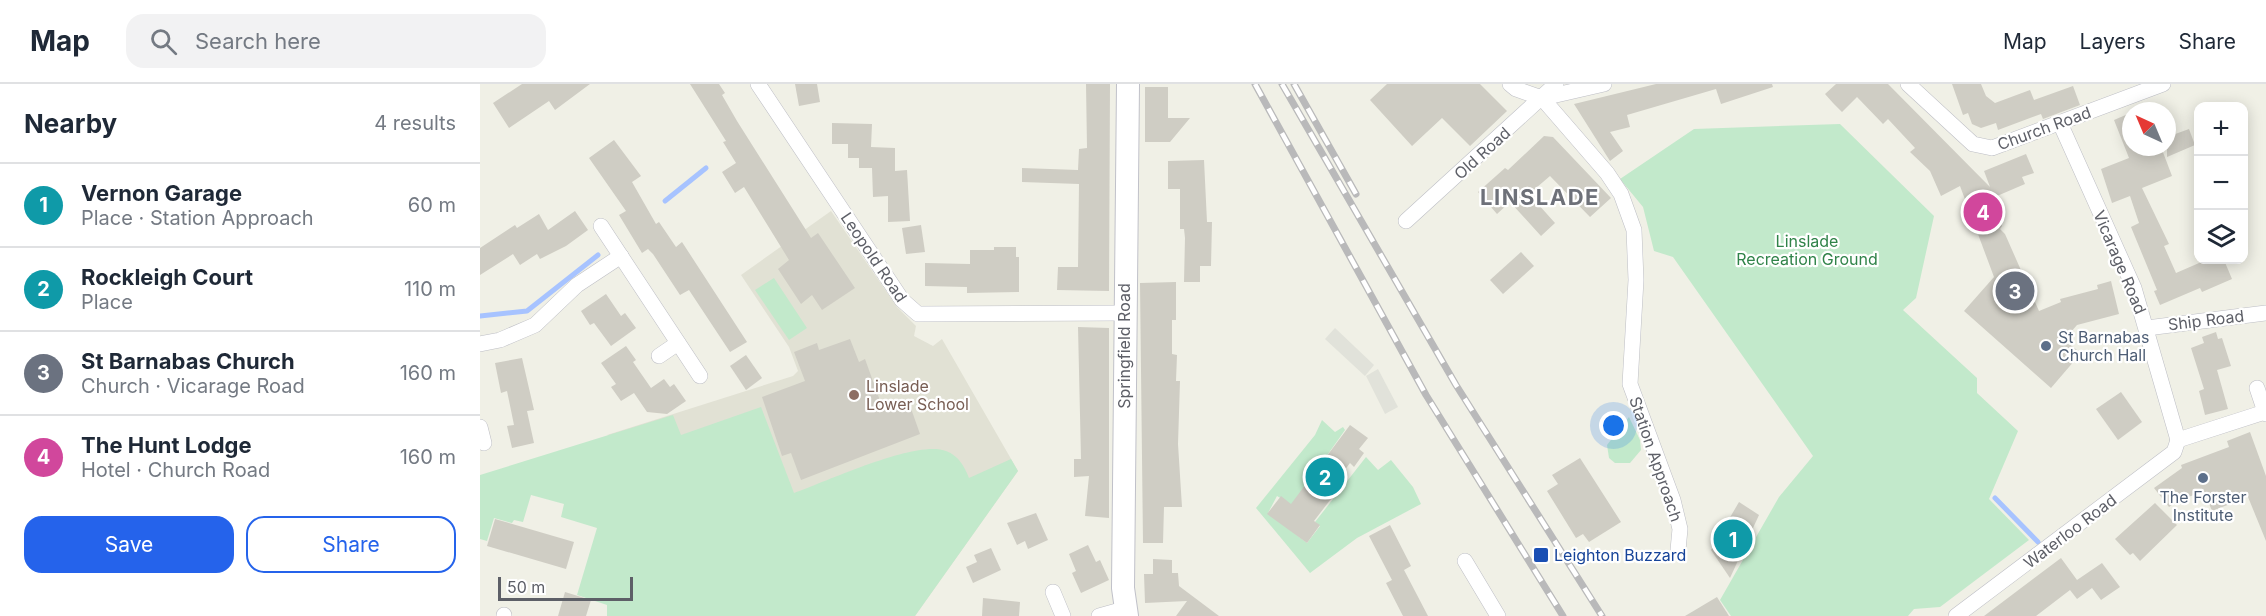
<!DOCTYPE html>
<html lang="en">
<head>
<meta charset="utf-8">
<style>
  body { margin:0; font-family:Inter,sans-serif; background:#f2f2f3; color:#1f2937 }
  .controls { position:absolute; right:18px; top:18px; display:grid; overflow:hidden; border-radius:12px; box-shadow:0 3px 15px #0003 }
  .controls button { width:54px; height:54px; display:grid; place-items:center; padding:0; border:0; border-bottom:2px solid #e0e1e3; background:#fff; color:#1f2937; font:30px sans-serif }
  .compass { position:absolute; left:1642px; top:18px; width:54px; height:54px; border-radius:50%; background:#fff; box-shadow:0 3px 15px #0003; rotate:316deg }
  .scale { position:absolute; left:18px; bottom:15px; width:135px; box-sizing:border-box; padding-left:6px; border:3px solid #5d5f67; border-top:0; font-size:16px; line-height:21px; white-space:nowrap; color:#5d5f67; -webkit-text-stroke:4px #fff; paint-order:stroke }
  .you { position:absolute; left:1134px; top:342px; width:21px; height:21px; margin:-15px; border:4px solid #fff; border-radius:50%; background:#1a73e8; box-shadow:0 0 0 9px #1a73e833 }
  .badge { display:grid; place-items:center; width:39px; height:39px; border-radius:50%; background:#2563eb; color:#fff; font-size:20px; font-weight:700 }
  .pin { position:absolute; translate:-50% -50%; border:3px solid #fff; box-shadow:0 2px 6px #0006 }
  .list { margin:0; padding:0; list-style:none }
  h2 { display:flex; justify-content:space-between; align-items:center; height:78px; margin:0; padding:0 24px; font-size:26px }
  h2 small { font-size:20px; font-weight:400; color:#747a83 }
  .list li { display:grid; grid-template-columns:39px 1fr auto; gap:18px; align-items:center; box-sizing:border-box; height:84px; padding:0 24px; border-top:2px solid #e0e1e3 }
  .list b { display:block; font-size:22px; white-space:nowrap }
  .list p { margin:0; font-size:20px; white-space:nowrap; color:#747a83 }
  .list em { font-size:20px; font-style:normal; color:#747a83 }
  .actions { display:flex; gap:12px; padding:18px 24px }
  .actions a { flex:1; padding:14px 0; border:2px solid #2563eb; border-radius:18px; text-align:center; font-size:21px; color:#2563eb }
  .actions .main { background:#2563eb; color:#fff }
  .icon { flex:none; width:33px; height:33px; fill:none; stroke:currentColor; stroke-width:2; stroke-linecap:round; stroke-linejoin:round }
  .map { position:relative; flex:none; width:1786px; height:532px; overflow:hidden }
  header { display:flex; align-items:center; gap:36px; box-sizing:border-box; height:84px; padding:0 30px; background:#fff; border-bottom:2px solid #e0e1e3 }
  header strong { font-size:28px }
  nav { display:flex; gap:33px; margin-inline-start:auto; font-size:21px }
  .search { width:420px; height:54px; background:#f2f2f3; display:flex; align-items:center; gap:15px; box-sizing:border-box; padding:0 21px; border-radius:18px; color:#747a83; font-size:22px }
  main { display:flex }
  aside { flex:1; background:#fff }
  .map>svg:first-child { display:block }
</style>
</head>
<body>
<header>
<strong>Map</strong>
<div class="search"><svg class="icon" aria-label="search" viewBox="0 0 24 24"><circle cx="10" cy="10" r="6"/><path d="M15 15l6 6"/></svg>Search here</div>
<nav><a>Map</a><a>Layers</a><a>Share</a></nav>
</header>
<main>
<aside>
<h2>Nearby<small>4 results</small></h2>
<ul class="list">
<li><span class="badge" style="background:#0f9aa8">1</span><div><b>Vernon Garage</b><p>Place · Station Approach</p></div><em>60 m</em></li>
<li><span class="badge" style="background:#0f9aa8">2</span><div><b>Rockleigh Court</b><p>Place</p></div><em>110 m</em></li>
<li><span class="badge" style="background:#6b7280">3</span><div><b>St Barnabas Church</b><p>Church · Vicarage Road</p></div><em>160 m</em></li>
<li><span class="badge" style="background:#d1479c">4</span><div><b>The Hunt Lodge</b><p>Hotel · Church Road</p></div><em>160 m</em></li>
</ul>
<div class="actions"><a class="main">Save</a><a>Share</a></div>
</aside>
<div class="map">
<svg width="1786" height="532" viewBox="0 0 1786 532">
  <rect width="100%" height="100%" fill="#f0f0e6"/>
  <!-- industrial -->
  <g fill="#e1e2da">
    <path d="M 855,244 L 894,281 L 885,292 L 845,255 Z"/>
    <path d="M 898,285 L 918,323 L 905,330 L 886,292 Z"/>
  </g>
  <!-- education -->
  <path fill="#e1e1d4" d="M 351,127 L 417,223 L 436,242 L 434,252 L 453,262 L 462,255 L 538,387 L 435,532 L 127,351 L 313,292 L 318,287 L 309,263 L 261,191 Z"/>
  <!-- green -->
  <g fill="#c2e9cb">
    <path d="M 1360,40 L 1454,132 L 1436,214 L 1423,226 L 1497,294 L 1497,309 L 1538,347 L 1509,415 L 1549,456 L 1460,523 L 1434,525 L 1428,532 L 1251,532 L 1240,516 L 1299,413 L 1333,372 L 1193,173 L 1174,167 L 1163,123 L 1140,95 L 1214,45 Z"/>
    <path d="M 294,194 L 327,244 L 309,256 L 275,206 Z"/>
    <path d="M 281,323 L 314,409 C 345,398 437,355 466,367 C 479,372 484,382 489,394 L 531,375 L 538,387 L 435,532 L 127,532 L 127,521 L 97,511 L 117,444 L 81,433 L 84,420 L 51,411 L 43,438 L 34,436 L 32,439 L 14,434 L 7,457 L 0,455 L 0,391 L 193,331 L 201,351 Z"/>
    <path d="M 1149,333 L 1160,356 L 1161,366 L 1150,379 L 1135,379 L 1129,374 L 1127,361 Z"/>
    <path d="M 842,336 L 855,348 L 863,343 L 865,346 L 812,421 L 797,412 L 788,429 L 827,459 L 840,442 L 835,438 L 886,373 L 898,386 L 911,376 L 933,403 L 941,420 L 877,454 L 830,489 L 776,424 L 835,351 Z"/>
  </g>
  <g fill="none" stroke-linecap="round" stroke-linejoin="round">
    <!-- stream -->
    <g stroke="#a7c3ff" stroke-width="5">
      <path d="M 185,117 L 226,84"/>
      <path d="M 0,232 L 47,227 L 118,171"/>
      <path d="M 1515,414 L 1558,458"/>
    </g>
  </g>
  <!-- building -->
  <g fill="#cfcdc4">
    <path d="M 42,0 L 110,0 L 75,26 L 69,17 L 29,44 L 13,19 Z"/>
    <path d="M 210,0 L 239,0 L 245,9 L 242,11 L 257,37 L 331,154 L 338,149 L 375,204 L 342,226 L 332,211 L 321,220 L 298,185 L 309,176 L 264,103 L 255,109 L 242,88 L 256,79 L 243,58 L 246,57 Z"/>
    <path d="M 315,0 L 337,0 L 340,18 L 319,22 Z"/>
    <path d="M 606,0 L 630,0 L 629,207 L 577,206 L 578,183 L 598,183 L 599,100 L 542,98 L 542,84 L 598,86 L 599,65 L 607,64 Z"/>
    <path d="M 907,0 L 1000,0 L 1027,27 L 990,62 L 962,34 L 932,62 L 890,16 Z"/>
    <path d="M 1176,0 L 1292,0 L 1293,3 L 1241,20 L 1236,5 L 1147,31 L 1150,43 L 1130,48 L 1143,67 L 1130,77 L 1094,20 Z"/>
    <path d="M 1356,0 L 1408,0 L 1510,103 L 1504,87 L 1546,70 L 1554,89 L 1542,93 L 1545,100 L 1510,115 L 1522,142 L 1520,145 L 1525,150 L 1559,227 L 1581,218 L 1580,215 L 1618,205 L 1617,201 L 1631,197 L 1639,230 L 1597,241 L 1584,256 L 1601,269 L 1571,304 L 1484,227 L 1514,193 L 1480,102 L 1461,112 L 1450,87 L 1430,68 L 1435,64 L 1408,35 L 1403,40 L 1377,13 L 1362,28 L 1353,19 L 1345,10 Z"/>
    <path d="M 1472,0 L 1501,0 L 1506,12 L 1515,19 L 1550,6 L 1554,16 L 1593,2 L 1600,21 L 1563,35 L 1561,30 L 1518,46 L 1516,39 L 1501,44 L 1492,40 L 1488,29 L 1483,31 Z"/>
    <path d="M 665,3 L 688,3 L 688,34 L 710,34 L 690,58 L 665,58 Z"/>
    <path d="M 1648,30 L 1651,63 L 1681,63 L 1692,92 L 1662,104 L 1689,160 L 1684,162 L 1696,189 L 1726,176 L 1744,176 L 1752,195 L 1722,208 L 1720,204 L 1680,221 L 1674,207 L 1677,206 L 1651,143 L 1659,139 L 1650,112 L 1632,119 L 1621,85 L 1649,74 L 1634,36 Z"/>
    <path d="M 352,39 L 392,40 L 391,63 L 415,64 L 415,87 L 427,86 L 430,137 L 408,138 L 408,112 L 393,113 L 392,84 L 379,84 L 379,74 L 368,74 L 368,60 L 352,60 Z"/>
    <path d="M 1709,45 L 1715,61 L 1687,73 L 1687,53 Z"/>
    <path d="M 1064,52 L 1073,53 L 1131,114 L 1110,133 L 1070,92 L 1049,110 L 1075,139 L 1061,152 L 1030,118 L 1017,130 L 998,108 L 1025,84 L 1028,86 Z"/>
    <path d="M 134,56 L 161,92 L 152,98 L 176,140 L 179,138 L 196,163 L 202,158 L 267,258 L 250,268 L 209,206 L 200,211 L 173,170 L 168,165 L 162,169 L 139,131 L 146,127 L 109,74 Z"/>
    <path d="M 724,76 L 727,138 L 732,138 L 731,182 L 720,182 L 720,198 L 704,198 L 705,154 L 704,145 L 700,145 L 700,105 L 688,105 L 688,77 Z"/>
    <path d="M 95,127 L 108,146 L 86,162 L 60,175 L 57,170 L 40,181 L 33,170 L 0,191 L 0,164 L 35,141 L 37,144 L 59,130 L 68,146 Z"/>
    <path d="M 441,141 L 445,168 L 426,170 L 422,144 Z"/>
    <path d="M 514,163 L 536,163 L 536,173 L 539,173 L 539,208 L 487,209 L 487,203 L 445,202 L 445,179 L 490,180 L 490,166 L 514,166 Z"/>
    <path d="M 1041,168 L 1054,182 L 1023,210 L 1010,196 Z"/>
    <path d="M 696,198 L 696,236 L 692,236 L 692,270 L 697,271 L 696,297 L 700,297 L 698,360 L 702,423 L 684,423 L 683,459 L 663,459 L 660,199 Z"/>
    <path d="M 126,210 L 141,232 L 145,229 L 156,244 L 131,262 L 114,239 L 110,241 L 101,227 Z"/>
    <path d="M 598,243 L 629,244 L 629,434 L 605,432 L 609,392 L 594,393 L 594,375 L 601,375 Z"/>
    <path d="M 1736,248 L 1738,255 L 1742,254 L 1751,282 L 1737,286 L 1748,325 L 1725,331 L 1719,307 L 1724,305 L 1711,264 L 1724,259 L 1722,253 Z"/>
    <path d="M 370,255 L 379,278 L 385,275 L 403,325 L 428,316 L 440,350 L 321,396 L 311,369 L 302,372 L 282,313 L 325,297 L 314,268 L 337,259 L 339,266 Z"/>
    <path d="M 146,262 L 156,276 L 153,278 L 171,304 L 184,295 L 190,303 L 194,300 L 206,317 L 187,330 L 167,328 L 154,309 L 141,317 L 131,303 L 136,300 L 121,279 Z"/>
    <path d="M 266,271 L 282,294 L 266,306 L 250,282 Z"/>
    <path d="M 42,274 L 54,326 L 47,327 L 54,359 L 32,364 L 27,342 L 34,341 L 27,307 L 21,309 L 15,279 Z"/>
    <path d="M 1641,308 L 1662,338 L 1638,356 L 1616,325 Z"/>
    <path d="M 870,341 L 888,354 L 879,365 L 884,369 L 874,383 L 870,379 L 852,403 L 857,407 L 834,437 L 840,441 L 827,459 L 787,430 L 801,412 L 811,420 Z"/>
    <path d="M 1770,348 L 1786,392 L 1786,457 L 1768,413 L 1732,427 L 1724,407 L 1698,417 L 1689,423 L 1674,404 L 1702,384 L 1701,381 L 1749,363 L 1747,357 Z"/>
    <path d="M 1100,374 L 1141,438 L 1109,458 L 1103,450 L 1096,454 L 1067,407 L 1078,400 L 1072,391 Z"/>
    <path d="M 1259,418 L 1279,431 L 1250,494 L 1231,466 Z"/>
    <path d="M 1675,419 L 1697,441 L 1660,477 L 1653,469 L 1650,471 L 1635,455 Z"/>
    <path d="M 556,429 L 568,456 L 548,465 L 545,457 L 537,461 L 527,439 Z"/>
    <path d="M 15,435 L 94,458 L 86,485 L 7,462 Z"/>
    <path d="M 910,441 L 931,482 L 924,486 L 948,532 L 923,532 L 906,499 L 912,496 L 889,452 Z"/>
    <path d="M 608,461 L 616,478 L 620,476 L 629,496 L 601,509 L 592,489 L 596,487 L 589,470 Z"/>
    <path d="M 511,464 L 521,486 L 493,499 L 486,483 L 497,478 L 494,471 Z"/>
    <path d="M 1581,474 L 1597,496 L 1622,479 L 1640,503 L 1621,516 L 1612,504 L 1597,515 L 1590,506 L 1556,532 L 1504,532 Z"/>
    <path d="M 673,475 L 692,476 L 692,489 L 698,489 L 699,502 L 739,532 L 696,532 L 707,517 L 665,519 L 664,490 L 673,490 Z"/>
    <path d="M 85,508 L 111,516 L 106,532 L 78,532 Z"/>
    <path d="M 1237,513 L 1249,532 L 1205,532 Z"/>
    <path d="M 503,514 L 540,518 L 539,532 L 502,532 Z"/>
  </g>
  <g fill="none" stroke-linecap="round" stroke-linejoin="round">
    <defs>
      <g id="street">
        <path d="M 278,0 L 422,216 L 438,230 L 644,229"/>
        <path d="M 1030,0 L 1036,5 L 1062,14 L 1127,89 L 1141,110 L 1154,146 L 1156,196 L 1150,300 L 1193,416 L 1200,445 L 1198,466"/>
        <path d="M 1428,0 L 1493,60 L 1512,64 L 1683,0"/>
        <path d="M 1063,14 L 1124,0"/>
        <path d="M 1580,39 L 1654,204 L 1698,356"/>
        <path d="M 926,137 L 1076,0"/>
        <path d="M 121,142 L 220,292"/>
        <path d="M 1667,244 L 1786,229"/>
        <path d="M 0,260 L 20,256 L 55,241 L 97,201 L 141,172"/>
        <path d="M 179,272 L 198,259"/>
        <path d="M 1777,304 L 1785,328"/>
        <path d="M 0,343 L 4,359"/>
        <path d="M 1698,356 L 1785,328 L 1786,330"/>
        <path d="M 985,477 L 1018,532"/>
        <path d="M 573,508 L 583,532"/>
        <path d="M 24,531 L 24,532"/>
        <path d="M 619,532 L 644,525"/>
        <path d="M 1476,532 L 1694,368 L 1698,356"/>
      </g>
      <path id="secondary" d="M 647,532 L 643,504 L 648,0"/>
    </defs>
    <!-- street casing -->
    <use href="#street" stroke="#bdbec5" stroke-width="16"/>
    <!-- secondary casing -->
    <use href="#secondary" stroke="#c0c1c9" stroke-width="24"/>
    <!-- street -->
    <use href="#street" stroke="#fff" stroke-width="15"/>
    <!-- secondary -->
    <use href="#secondary" stroke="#fff" stroke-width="22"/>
    <defs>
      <g id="rail">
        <path d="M 775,0 L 946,311 L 1083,532"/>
        <path d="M 802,0 L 976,301 L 1122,532"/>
        <path d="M 814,0 L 876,110"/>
      </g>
    </defs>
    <!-- rail casing -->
    <use href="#rail" stroke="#b9b9ba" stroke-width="7"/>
    <!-- rail -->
    <use href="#rail" stroke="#fff" stroke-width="4.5" stroke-dasharray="14" stroke-linecap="butt"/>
  </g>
  <!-- markers -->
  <g fill="#5c6f8a" stroke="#fff" stroke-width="2">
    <circle cx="1566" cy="262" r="6"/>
    <circle cx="1723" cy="394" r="6"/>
  </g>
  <circle fill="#8d6e63" stroke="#fff" stroke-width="2" cx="374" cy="311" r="6"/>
  <rect fill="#1a4fb4" stroke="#fff" stroke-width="2" x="1053" y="463" width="16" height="16" rx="3"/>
  <g text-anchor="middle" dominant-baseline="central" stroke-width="4.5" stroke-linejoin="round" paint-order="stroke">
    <!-- street labels -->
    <g font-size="16" fill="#5d5f67" stroke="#fff">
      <text transform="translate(1564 44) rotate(-20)">Church Road</text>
      <text transform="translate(1002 69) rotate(-42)">Old Road</text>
      <text transform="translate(394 173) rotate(56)">Leopold Road</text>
      <text transform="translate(1640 178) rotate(67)">Vicarage Road</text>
      <text transform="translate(1726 236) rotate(-7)">Ship Road</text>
      <text transform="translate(644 262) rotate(-90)">Springfield Road</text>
      <text transform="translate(1176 375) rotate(71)">Station Approach</text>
      <text transform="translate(1590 447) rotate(-37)">Waterloo Road</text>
    </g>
    <!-- park labels -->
    <g font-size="16" fill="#308349" stroke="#fff">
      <text x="1327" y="157">Linslade<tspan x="1327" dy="18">Recreation Ground</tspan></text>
    </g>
    <!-- service labels -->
    <g font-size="16" fill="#4e5e75" stroke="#fff" text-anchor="start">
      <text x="1578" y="253">St Barnabas<tspan x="1578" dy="18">Church Hall</tspan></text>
      <text x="1723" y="413" text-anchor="middle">The Forster<tspan x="1723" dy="18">Institute</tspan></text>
    </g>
    <!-- education labels -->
    <g font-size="16" fill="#785e54" stroke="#fff" text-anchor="start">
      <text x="386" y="302">Linslade<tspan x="386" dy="18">Lower School</tspan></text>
    </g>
    <!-- transit labels -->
    <g font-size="16" fill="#164399" stroke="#fff" text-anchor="start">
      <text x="1074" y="471">Leighton Buzzard</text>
    </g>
    <!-- district labels -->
    <g font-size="22" font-weight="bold" letter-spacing="1.5" fill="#6e7179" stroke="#fff">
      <text x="1060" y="113">LINSLADE</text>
    </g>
  </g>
</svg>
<div class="controls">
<button>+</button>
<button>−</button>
<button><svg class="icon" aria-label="layers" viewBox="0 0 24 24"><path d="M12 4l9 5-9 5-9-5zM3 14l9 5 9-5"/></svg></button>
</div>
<svg class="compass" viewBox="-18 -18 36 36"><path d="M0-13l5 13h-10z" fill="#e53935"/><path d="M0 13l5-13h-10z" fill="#747a83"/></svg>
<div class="scale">50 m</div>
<div class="you"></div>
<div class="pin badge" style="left:1253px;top:455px;background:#0f9aa8">1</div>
<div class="pin badge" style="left:845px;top:393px;background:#0f9aa8">2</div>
<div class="pin badge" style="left:1535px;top:207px;background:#6b7280">3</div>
<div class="pin badge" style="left:1503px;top:128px;background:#d1479c">4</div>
</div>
</main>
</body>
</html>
